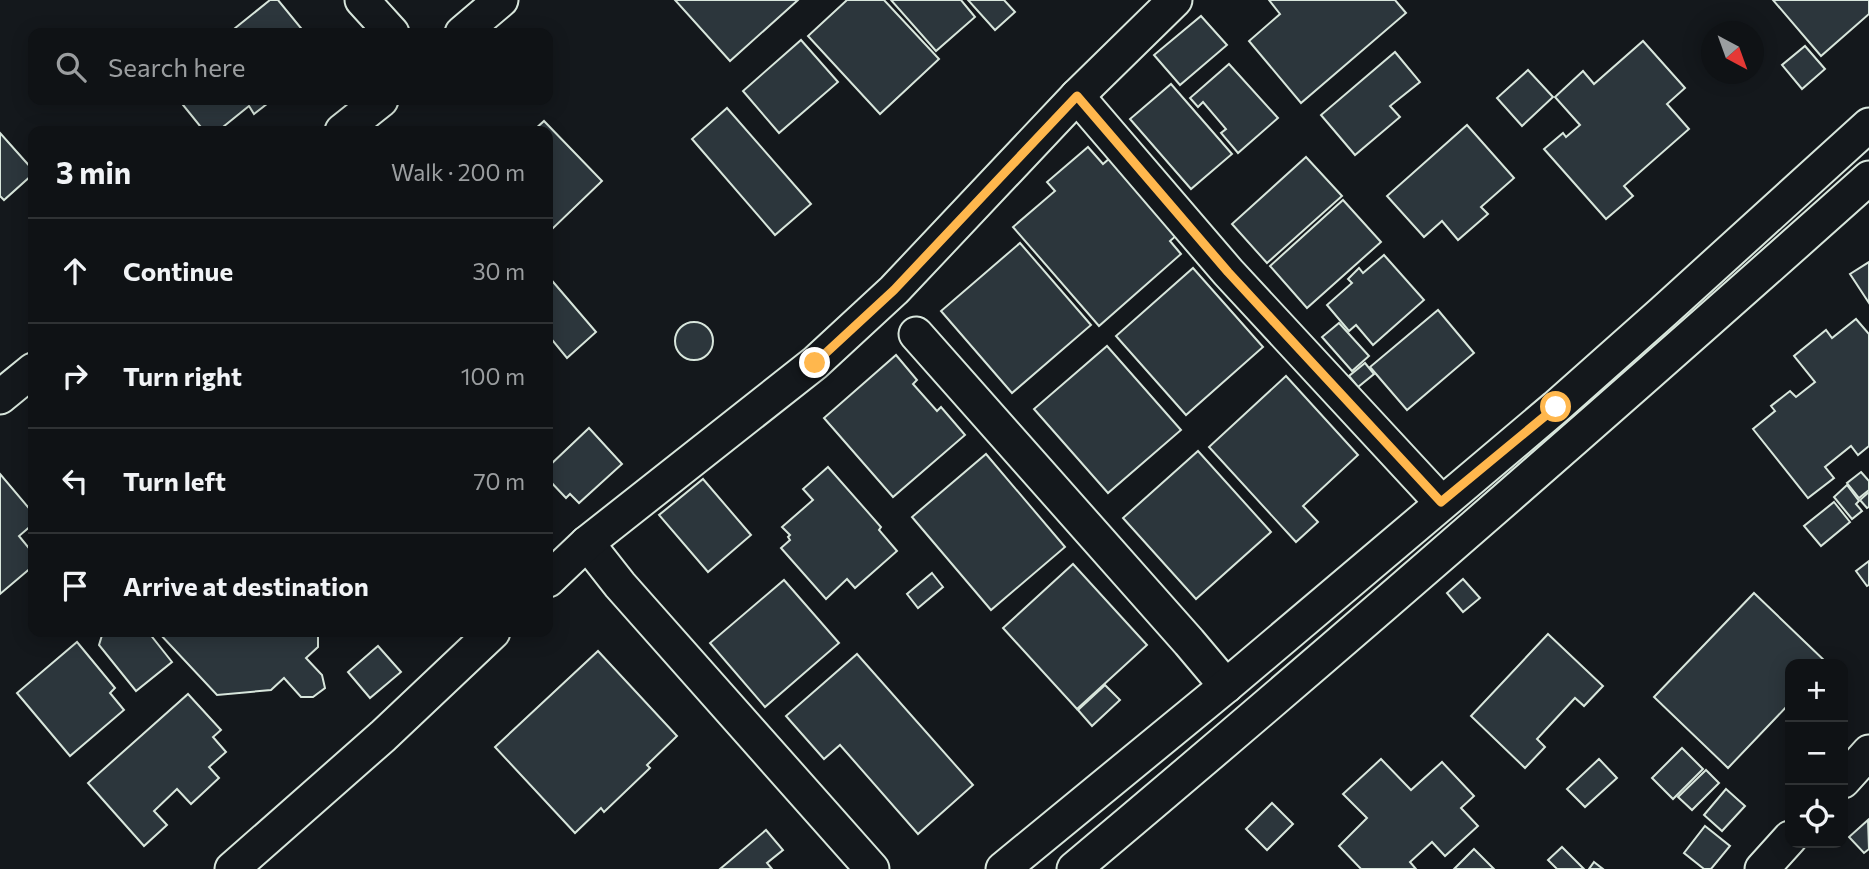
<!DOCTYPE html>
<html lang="en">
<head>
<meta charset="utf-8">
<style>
  body { margin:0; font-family:Commissioner,sans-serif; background:#181b1e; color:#f1f3f6 }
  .controls { position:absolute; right:21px; bottom:21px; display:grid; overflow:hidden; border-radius:14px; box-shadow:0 4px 18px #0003 }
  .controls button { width:63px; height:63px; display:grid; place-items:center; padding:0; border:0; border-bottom:2px solid #2f3234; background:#0f1215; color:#f1f3f6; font:35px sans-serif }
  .compass { position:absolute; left:1701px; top:21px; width:63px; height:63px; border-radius:50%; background:#0f1215; box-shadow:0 4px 18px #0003; rotate:139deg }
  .stop { position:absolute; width:21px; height:21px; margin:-16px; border:5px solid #ffb74d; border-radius:50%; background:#fff }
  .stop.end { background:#ffb74d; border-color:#fff; box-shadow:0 2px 7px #0008 }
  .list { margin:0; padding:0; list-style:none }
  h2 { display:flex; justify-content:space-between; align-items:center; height:91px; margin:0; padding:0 28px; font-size:30px }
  h2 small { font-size:23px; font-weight:400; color:#9b9ea0 }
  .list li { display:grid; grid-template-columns:46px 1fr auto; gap:21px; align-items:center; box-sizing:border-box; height:105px; padding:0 28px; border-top:2px solid #2f3234 }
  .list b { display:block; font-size:26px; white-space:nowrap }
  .list em { font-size:23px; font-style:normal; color:#9b9ea0 }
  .icon { flex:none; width:38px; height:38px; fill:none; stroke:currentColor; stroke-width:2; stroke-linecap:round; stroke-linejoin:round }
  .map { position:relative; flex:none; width:1869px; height:869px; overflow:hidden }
  .search { position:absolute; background:#0f1215; box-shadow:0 4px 18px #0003; left:28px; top:28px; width:525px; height:77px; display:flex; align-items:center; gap:18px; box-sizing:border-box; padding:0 24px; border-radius:14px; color:#9b9ea0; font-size:26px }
  .panel { position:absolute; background:#0f1215; box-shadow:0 4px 18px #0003; left:28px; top:126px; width:525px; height:511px; border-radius:14px }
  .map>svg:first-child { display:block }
</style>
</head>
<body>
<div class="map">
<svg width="1869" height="869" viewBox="0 0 1869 869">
  <rect width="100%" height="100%" fill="#14181c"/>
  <!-- building -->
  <g fill="#2c363c" stroke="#d8e6dc" stroke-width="2">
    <path d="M 270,0 L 278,0 L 305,33 L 229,33 Z"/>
    <path d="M 675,0 L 798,0 L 730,61 Z"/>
    <path d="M 847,0 L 884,0 L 939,59 L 880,114 L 808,36 Z"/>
    <path d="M 891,0 L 961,0 L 975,17 L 936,51 Z"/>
    <path d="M 968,0 L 1004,0 L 1015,12 L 995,30 Z"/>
    <path d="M 1269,0 L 1395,0 L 1406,13 L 1301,103 L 1249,41 L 1280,14 Z"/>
    <path d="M 1773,0 L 1869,0 L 1869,14 L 1821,56 Z"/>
    <path d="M 1201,16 L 1227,45 L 1180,85 L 1154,55 Z"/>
    <path d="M 801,40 L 838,82 L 779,133 L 743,91 Z"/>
    <path d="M 1643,41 L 1685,88 L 1667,104 L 1689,129 L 1624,186 L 1633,196 L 1606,219 L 1544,149 L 1563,133 L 1566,137 L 1580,125 L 1555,97 L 1583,71 L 1594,84 Z"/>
    <path d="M 1805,46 L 1825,69 L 1802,89 L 1782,65 Z"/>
    <path d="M 1395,52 L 1420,82 L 1390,106 L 1400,117 L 1355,155 L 1321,115 Z"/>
    <path d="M 1229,64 L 1278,118 L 1238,153 L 1221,133 L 1226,129 L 1203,102 L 1198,107 L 1190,98 Z"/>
    <path d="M 1528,70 L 1553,97 L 1522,126 L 1497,98 Z"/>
    <path d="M 1171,84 L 1232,154 L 1191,189 L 1130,119 Z"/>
    <path d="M 179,100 L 272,100 L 254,114 L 249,106 L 218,131 L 204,131 Z"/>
    <path d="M 727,108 L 811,204 L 775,235 L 692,139 Z"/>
    <path d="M 544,121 L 602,181 L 548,233 L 548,131 L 533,131 Z"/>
    <path d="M 1467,125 L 1514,178 L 1481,207 L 1488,214 L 1458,240 L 1442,221 L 1424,237 L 1387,196 Z"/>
    <path d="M 0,133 L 33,170 L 33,174 L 4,200 L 0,196 Z"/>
    <path d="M 1088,147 L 1103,164 L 1110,158 L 1177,235 L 1170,241 L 1181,254 L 1099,326 L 1013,227 L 1055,191 L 1047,182 Z"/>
    <path d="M 1306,157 L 1342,196 L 1267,263 L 1232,224 Z"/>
    <path d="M 1343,200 L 1381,242 L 1307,308 L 1270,266 Z"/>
    <path d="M 1020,243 L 1091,325 L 1012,393 L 941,311 Z"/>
    <path d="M 1384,255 L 1424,300 L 1373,345 L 1356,325 L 1349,331 L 1327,305 L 1352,283 L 1348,279 L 1359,268 L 1363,273 Z"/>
    <path d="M 1869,262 L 1869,303 L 1850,274 Z"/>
    <path d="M 1193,268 L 1263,347 L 1186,415 L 1116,336 Z"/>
    <path d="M 548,276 L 596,332 L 567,358 L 548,335 Z"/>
    <path d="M 1438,310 L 1474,353 L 1407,410 L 1370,367 Z"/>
    <path d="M 1856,319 L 1869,334 L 1869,446 L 1858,455 L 1851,446 L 1825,467 L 1834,478 L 1808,498 L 1753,429 L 1775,411 L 1771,406 L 1790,391 L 1796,397 L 1815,382 L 1794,356 L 1826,330 L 1832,338 Z"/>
    <circle cx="694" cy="341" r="19"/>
    <path d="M 1339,323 L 1369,356 L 1352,371 L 1322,337 Z"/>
    <path d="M 1107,346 L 1181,430 L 1108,493 L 1034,409 Z"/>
    <path d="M 896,355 L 917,380 L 913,384 L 937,411 L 941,407 L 965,435 L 893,497 L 824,418 Z"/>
    <path d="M 1365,363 L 1374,374 L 1358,387 L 1349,376 Z"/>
    <path d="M 1286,376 L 1358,455 L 1303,506 L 1318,522 L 1296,542 L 1209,447 Z"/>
    <path d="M 589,428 L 622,464 L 579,503 L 570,494 L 566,498 L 548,479 L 548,467 Z"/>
    <path d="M 1198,451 L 1271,532 L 1196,599 L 1123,518 Z"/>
    <path d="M 986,454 L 1065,547 L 991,610 L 912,517 Z"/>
    <path d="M 828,467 L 881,527 L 879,530 L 897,551 L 855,588 L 847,579 L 826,599 L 781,548 L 790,540 L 788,537 L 790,535 L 782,527 L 813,500 L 803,489 Z"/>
    <path d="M 1861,472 L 1869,481 L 1869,490 L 1859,498 L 1847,483 Z"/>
    <path d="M 0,474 L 33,513 L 33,524 L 19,536 L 33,553 L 33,566 L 0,594 Z"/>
    <path d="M 703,479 L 751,535 L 708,572 L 659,515 Z"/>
    <path d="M 1847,485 L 1859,501 L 1856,504 L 1862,511 L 1852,519 L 1834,497 Z"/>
    <path d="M 1869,492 L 1869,507 L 1867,508 L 1860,500 Z"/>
    <path d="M 1834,502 L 1850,522 L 1821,546 L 1804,526 Z"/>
    <path d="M 1869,561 L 1869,585 L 1867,586 L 1856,571 Z"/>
    <path d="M 1073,564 L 1147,645 L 1077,709 L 1003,628 Z"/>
    <path d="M 932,573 L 943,587 L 918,608 L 907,594 Z"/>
    <path d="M 1463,579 L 1480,598 L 1463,612 L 1447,593 Z"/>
    <path d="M 784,580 L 839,643 L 765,707 L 710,643 Z"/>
    <path d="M 1754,593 L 1828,664 L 1790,664 L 1790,703 L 1728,768 L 1654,697 Z"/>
    <path d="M 103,632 L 149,633 L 172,662 L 136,691 L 99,645 Z"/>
    <path d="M 158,632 L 318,632 L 318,647 L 306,658 L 322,675 L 325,688 L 313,697 L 301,697 L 284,678 L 271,690 L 217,695 Z"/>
    <path d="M 1548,634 L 1603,686 L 1584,706 L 1575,698 L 1537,739 L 1545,747 L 1525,768 L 1471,716 Z"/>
    <path d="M 77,642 L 115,688 L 110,693 L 124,710 L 70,756 L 17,693 Z"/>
    <path d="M 378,646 L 401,672 L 370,698 L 348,672 Z"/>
    <path d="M 598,651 L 677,736 L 647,765 L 650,768 L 604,812 L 601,808 L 575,833 L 495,747 Z"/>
    <path d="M 857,654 L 973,785 L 918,834 L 840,745 L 824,759 L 786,716 Z"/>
    <path d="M 1105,685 L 1120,700 L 1092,726 L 1078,710 Z"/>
    <path d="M 188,694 L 221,730 L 213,737 L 226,752 L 209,767 L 219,778 L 191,804 L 177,789 L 154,811 L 167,825 L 144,846 L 88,783 Z"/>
    <path d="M 1682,748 L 1703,769 L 1673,799 L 1652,778 Z"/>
    <path d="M 1381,759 L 1411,790 L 1442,762 L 1474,796 L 1461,808 L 1478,826 L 1445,856 L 1432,842 L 1410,862 L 1416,869 L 1361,869 L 1339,846 L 1367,818 L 1343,794 Z"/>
    <path d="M 1599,759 L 1617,778 L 1585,807 L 1567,789 Z"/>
    <path d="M 1706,770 L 1719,783 L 1692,810 L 1678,797 Z"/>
    <path d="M 1726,789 L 1745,806 L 1722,831 L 1704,815 Z"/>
    <path d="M 1272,803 L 1293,824 L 1267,850 L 1246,829 Z"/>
    <path d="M 1868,820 L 1869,849 L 1864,853 L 1849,837 Z"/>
    <path d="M 1705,826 L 1730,846 L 1711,869 L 1704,869 L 1684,853 Z"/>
    <path d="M 766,830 L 783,850 L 767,863 L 772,869 L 720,869 Z"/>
    <path d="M 1562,847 L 1584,869 L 1557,869 L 1548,860 Z"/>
    <path d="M 1474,849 L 1494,869 L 1454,869 Z"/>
    <path d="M 1594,862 L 1603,869 L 1589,869 Z"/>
  </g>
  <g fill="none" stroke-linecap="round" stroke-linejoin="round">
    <defs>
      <g id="minor">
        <path d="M 362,0 L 392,33"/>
        <path d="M 462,33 L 501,0"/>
        <path d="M 1077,96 L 1228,272 L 1441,502"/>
        <path d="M 342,131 L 381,100"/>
        <path d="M 916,334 L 1189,642 L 1226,686"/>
        <path d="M 0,397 L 33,370"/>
        <path d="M 587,543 L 620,585 L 872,869"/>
        <path d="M 548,580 L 587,543 L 815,363 L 894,290 L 1077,96 L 1175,0"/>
        <path d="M 1843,781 L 1869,752"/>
        <path d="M 232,869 L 383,736 L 493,632"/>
        <path d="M 1003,869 L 1226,686 L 1556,407 L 1663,312 L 1869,125"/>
        <path d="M 1074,869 C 1343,643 1607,412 1869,178"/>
        <path d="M 1762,869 L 1790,838"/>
      </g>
    </defs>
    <!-- minor casing -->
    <use href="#minor" stroke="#d8e6dc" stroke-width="37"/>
    <!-- minor -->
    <use href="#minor" stroke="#14181c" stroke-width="33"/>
  </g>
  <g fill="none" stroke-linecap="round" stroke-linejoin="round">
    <!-- route -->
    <path stroke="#ffb74d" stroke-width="9" d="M 815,363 L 894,290 L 1077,96 L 1228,272 L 1441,502 L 1556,407"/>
  </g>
</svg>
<div class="controls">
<button>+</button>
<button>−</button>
<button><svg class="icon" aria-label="locate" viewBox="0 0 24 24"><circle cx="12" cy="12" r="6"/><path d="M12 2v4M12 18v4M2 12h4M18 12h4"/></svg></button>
</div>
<svg class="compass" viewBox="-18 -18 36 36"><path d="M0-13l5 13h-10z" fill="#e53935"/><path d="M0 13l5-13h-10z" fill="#9b9ea0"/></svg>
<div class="stop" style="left:1556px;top:407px"></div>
<div class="stop end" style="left:815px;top:363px"></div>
<div class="search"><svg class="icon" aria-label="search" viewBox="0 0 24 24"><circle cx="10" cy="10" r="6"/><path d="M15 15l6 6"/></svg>Search here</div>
<section class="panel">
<h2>3 min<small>Walk · 200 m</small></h2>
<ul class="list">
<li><svg class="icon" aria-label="ahead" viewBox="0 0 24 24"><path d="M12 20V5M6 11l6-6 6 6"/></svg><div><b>Continue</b></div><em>30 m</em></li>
<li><svg class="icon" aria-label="right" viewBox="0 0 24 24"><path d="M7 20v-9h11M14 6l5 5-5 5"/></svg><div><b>Turn right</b></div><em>100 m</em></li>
<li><svg class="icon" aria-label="left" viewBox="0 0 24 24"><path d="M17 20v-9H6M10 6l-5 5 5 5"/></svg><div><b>Turn left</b></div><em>70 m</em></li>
<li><svg class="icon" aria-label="arrive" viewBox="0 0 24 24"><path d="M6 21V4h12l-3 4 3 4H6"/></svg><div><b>Arrive at destination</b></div></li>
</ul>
</section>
</div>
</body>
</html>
